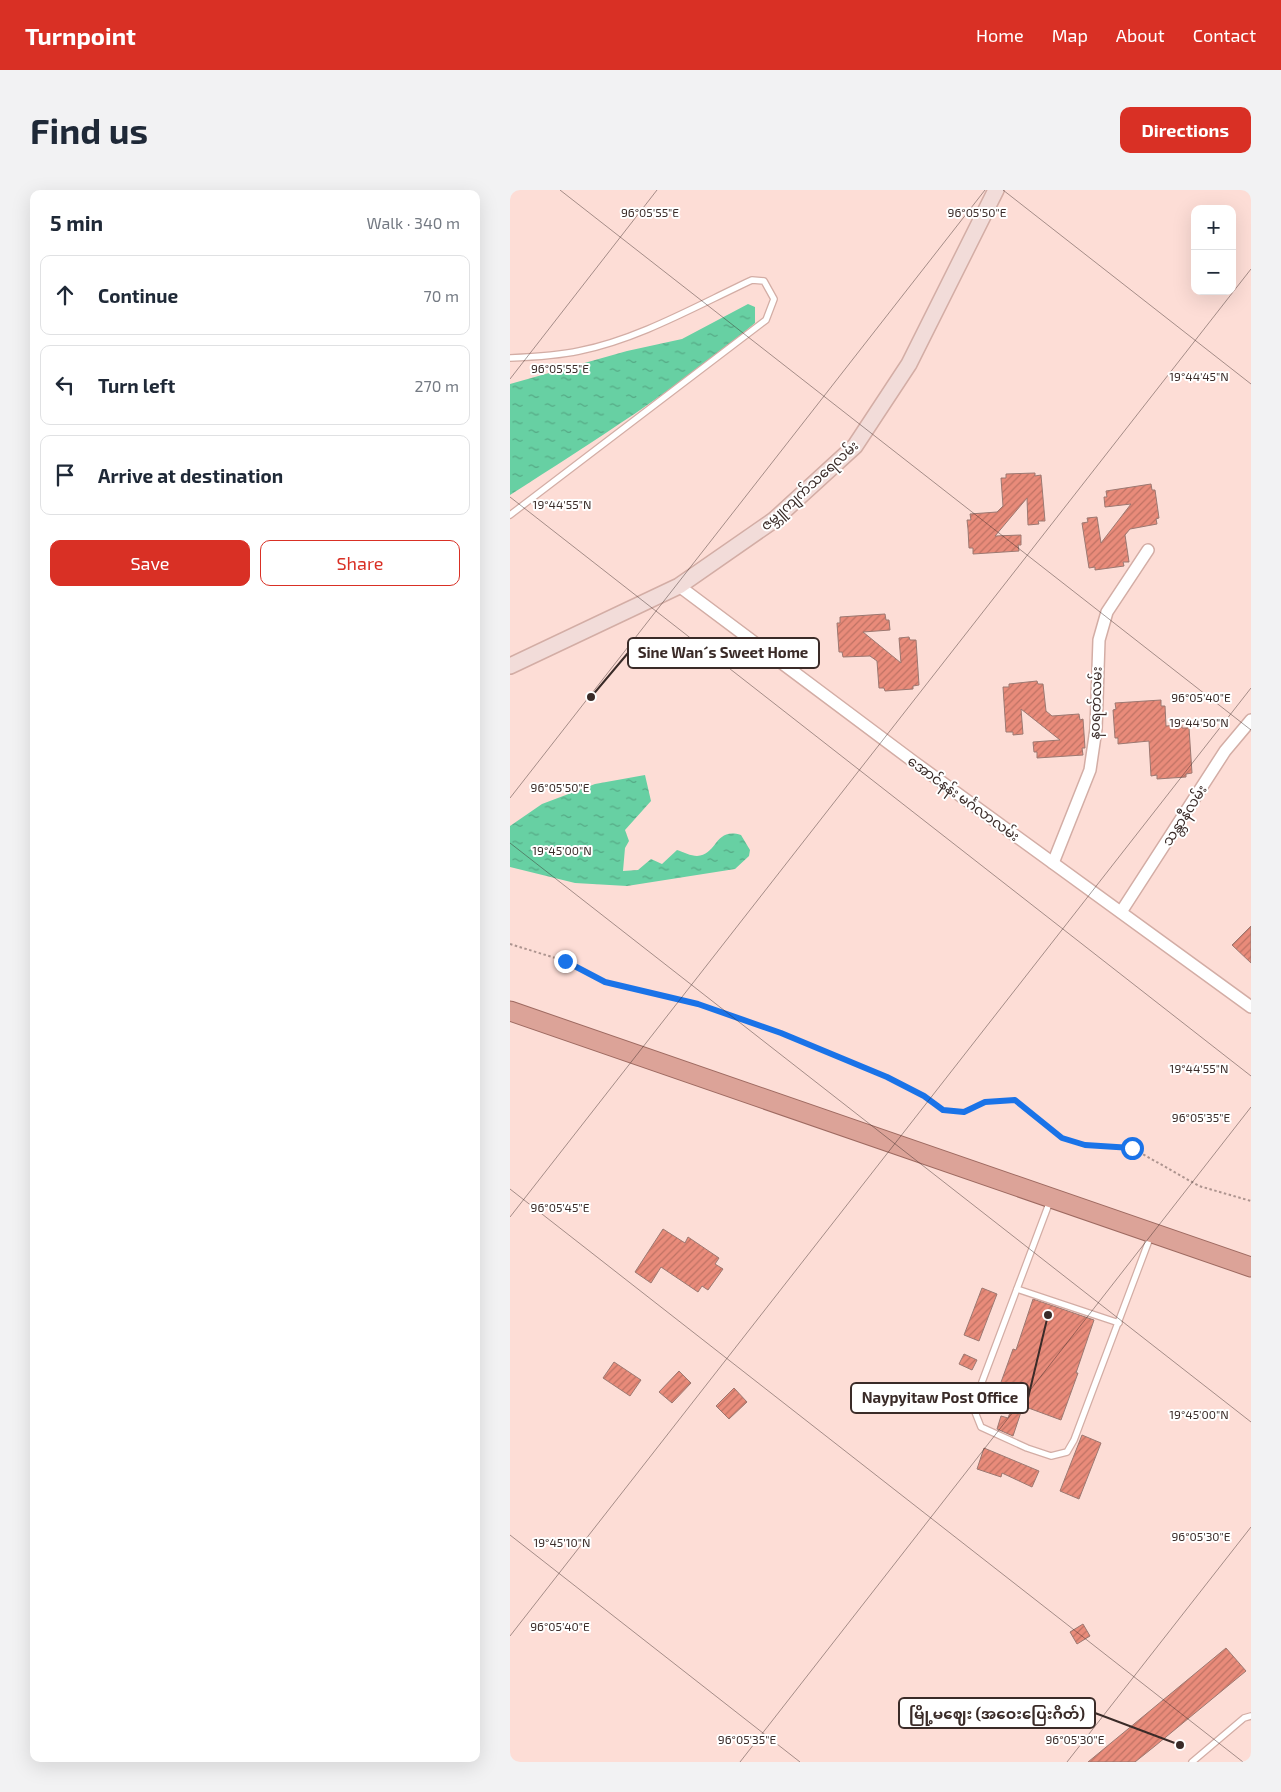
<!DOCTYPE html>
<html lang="en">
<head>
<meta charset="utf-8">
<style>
  body { margin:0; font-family:"Exo 2","Noto Sans Myanmar",sans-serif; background:#f2f2f3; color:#1f2937 }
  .controls { position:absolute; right:15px; top:15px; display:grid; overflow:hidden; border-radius:10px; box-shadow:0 5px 20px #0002 }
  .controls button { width:45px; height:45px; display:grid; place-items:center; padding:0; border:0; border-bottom:1px solid #e0e1e3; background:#fff; color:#1f2937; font:25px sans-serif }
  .stop { position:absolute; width:15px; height:15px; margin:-11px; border:4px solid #1a73e8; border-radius:50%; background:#fff }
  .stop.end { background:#1a73e8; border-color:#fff; box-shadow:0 1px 5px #0008 }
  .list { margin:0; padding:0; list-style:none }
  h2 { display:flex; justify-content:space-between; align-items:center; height:65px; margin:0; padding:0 20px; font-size:21px }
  h2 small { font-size:16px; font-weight:400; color:#747a83 }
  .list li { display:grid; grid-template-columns:32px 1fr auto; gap:15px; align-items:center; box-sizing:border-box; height:80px; margin:0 10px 10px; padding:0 10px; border:1px solid #e0e1e3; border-radius:10px }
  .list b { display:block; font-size:19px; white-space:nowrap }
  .list em { font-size:16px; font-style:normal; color:#747a83 }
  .actions { display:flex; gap:10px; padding:15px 20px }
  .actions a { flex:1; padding:11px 0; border:1px solid #d93025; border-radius:10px; text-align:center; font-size:18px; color:#d93025 }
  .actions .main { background:#d93025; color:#fff }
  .icon { flex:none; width:28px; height:28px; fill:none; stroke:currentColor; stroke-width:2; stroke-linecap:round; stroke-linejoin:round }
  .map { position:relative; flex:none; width:741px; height:1572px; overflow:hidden; border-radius:10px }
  header { display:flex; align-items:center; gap:30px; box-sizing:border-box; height:70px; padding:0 25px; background:#d93025; color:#fff }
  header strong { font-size:24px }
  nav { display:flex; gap:28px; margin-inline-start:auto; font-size:18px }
  .intro { display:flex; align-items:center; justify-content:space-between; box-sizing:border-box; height:120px; padding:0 30px }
  h1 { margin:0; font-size:35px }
  .button { padding:12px 22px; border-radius:10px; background:#d93025; color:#fff; font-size:18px; font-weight:700 }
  main { display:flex; gap:30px; padding:0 30px }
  aside { flex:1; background:#fff; border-radius:10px; box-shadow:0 5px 20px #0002 }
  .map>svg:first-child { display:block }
</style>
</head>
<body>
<header>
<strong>Turnpoint</strong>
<nav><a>Home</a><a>Map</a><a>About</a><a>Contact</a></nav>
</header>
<div class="intro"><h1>Find us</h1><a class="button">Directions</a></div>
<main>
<aside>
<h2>5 min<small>Walk · 340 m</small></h2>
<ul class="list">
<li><svg class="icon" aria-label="ahead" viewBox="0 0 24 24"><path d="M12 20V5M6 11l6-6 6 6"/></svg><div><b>Continue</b></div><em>70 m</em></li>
<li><svg class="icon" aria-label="left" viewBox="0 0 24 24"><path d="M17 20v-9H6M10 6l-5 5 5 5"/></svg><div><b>Turn left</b></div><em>270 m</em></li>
<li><svg class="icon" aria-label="arrive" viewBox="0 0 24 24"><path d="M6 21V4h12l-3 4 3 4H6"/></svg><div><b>Arrive at destination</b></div></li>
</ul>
<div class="actions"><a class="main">Save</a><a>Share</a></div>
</aside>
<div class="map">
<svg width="741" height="1572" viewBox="0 0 741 1572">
  <defs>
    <pattern id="water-ripples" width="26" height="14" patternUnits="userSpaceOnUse" patternTransform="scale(1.25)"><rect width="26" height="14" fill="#67d0a3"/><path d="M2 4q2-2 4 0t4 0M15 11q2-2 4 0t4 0" fill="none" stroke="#56a985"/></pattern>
    <pattern id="building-hatch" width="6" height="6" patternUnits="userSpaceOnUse" patternTransform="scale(1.25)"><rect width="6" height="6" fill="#e98b7a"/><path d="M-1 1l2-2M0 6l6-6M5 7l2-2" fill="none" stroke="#be7264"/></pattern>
  </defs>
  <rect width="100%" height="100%" fill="#fdddd6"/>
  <!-- water -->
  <g fill="url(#water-ripples)">
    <path d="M 238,114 L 245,117 L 245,133 C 169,198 84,251 0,305 L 0,194 L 117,161 L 172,149 Z"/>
    <path d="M 135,585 L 141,611 L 115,640 L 119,651 L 115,658 L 113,681 L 128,680 L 141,669 L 152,674 L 167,660 C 173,662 181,666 187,666 C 208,665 204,637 231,645 L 240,660 L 239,666 L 225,679 L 117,696 L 65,693 L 0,677 L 0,636 L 32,614 L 85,594 Z"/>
  </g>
  <!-- building -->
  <g fill="url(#building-hatch)" stroke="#9c7871">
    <path d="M 525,283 L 525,286 L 531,285 L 535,331 L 528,331 L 529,334 L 518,335 L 517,308 L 485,346 L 511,345 L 511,355 L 508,355 L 509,361 L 463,364 L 463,358 L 459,358 L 458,339 L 457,330 L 461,330 L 460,324 L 487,322 L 493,316 L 491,288 L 496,288 L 496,284 Z"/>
    <path d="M 641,294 L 642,300 L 645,300 L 649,328 L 646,329 L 647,334 L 620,339 L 615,345 L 619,372 L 613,372 L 614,376 L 585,380 L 585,377 L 579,378 L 572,333 L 578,332 L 577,328 L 587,327 L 591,353 L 621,314 L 595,317 L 594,307 L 597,307 L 596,301 Z"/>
    <path d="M 375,424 L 376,430 L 379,430 L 380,440 L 353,442 L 391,473 L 389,448 L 399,447 L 400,450 L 406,450 L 409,495 L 403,496 L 403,499 L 375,501 L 374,498 L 369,498 L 367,471 L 360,466 L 333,467 L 332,462 L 329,462 L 327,433 L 330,433 L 330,427 Z"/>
    <path d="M 527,491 L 528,494 L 533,494 L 536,521 L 542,526 L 569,524 L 570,530 L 573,529 L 575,558 L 572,558 L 573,565 L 527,568 L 527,562 L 524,562 L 523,552 L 550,550 L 511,519 L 513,544 L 503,545 L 503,542 L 496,542 L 493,497 L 499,497 L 499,494 Z"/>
    <path d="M 651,510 L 651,516 L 655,516 L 656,536 L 672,535 L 672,538 L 679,538 L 682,583 L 676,584 L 676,587 L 647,589 L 647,585 L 641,586 L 639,551 L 608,554 L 608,548 L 605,548 L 603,520 L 606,519 L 605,513 Z"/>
    <path d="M 741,736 L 741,773 L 722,755 Z"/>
    <path d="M 153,1039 L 175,1053 L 178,1047 L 209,1068 L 205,1074 L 213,1079 L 198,1100 L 192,1096 L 188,1102 L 151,1077 L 141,1093 L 125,1082 Z"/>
    <path d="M 472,1098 L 487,1104 L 469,1151 L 454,1145 Z"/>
    <path d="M 523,1109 L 584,1130 L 566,1183 L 568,1183 L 551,1230 L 513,1216 L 503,1246 L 487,1239 L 491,1226 L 498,1228 L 508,1202 L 490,1195 L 503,1159 L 506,1160 Z"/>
    <path d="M 454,1164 L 467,1170 L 462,1180 L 449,1174 Z"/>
    <path d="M 104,1172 L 131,1190 L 120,1206 L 93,1188 Z"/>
    <path d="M 169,1181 L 181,1193 L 162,1213 L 149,1202 Z"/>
    <path d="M 224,1198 L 237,1212 L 219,1229 L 206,1216 Z"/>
    <path d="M 572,1245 L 591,1253 L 569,1309 L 550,1301 Z"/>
    <path d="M 474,1258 L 529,1281 L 522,1297 L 492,1283 L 491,1287 L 467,1279 Z"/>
    <path d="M 573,1434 L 580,1446 L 567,1454 L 560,1442 Z"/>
    <path d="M 716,1458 L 736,1481 L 645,1556 L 625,1572 L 578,1572 Z"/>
  </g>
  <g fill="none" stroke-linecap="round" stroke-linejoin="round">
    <defs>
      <g id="service">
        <path d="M 0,168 C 23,167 46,166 69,161 C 129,149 186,116 242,90 L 254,91 L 264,109 L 256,130 L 0,325"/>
        <path d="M 540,1011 L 472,1192 L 465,1222 L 471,1237 L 517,1258 L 541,1266 L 557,1262 L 564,1250 L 641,1045"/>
        <path d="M 507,1099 L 609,1133"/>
        <path d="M 682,1572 L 734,1528 L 741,1526"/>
      </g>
      <g id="minor">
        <path d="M 169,396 L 404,572 L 741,817"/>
        <path d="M 543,673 L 580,580 L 586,539 L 589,450 L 597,422 L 638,360"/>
        <path d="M 611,722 L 715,561 L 741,530"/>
      </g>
      <path id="secondary" d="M 0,476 L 169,396 L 264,330 L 345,256 L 399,174 L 486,0"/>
      <path id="trunk" d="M 0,821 L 741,1077"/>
    </defs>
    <!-- service casing -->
    <use href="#service" stroke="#d3ada5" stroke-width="8"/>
    <!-- minor casing -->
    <use href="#minor" stroke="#d3ada5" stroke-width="14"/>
    <!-- secondary casing -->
    <use href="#secondary" stroke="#d3ada5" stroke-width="18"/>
    <!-- trunk casing -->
    <use href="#trunk" stroke="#9e6a61" stroke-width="21"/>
    <!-- path -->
    <path stroke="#ad948f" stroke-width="2" stroke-dasharray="2.5 2.5" stroke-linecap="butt" d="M 0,754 L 55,771 L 95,792 L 188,814 L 271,843 L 377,887 L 414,906 L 433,920 L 455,922 L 475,912 L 505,910 L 553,948 L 575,955 L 622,958 L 689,996 L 741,1011"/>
    <!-- service -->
    <use href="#service" stroke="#fff" stroke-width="5.5"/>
    <!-- minor -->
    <use href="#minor" stroke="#fff" stroke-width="11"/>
    <!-- secondary -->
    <use href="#secondary" stroke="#f2dcd9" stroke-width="15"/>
    <!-- trunk -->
    <use href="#trunk" stroke="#dca398" stroke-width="19"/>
  </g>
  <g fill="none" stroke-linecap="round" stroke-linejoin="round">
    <!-- route -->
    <path stroke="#1a73e8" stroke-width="6" d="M 55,771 L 95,792 L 188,814 L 271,843 L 377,887 L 414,906 L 433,920 L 454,922 L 475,912 L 505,910 L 552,948 L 575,955 L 622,958"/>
  </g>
  <!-- ticks -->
  <path fill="none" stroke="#3a2b28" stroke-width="1" stroke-opacity="0.45" d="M 50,0 L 741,540M 493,0 L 741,194M 0,189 L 147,0M 0,307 L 741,886M 0,608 L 475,0M 0,653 L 741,1232M 0,999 L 733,1572M 0,1027 L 741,79M 0,1345 L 290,1572M 0,1446 L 741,498M 230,1572 L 741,917M 557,1572 L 741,1337"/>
  <g text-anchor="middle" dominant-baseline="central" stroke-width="4" stroke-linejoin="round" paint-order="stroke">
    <!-- street labels -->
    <g font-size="14" fill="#3a2b28" stroke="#fff">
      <text transform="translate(299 295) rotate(-42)">ဇမ္ဘူကျက်သရေလမ်း</text>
      <text transform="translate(585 513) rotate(-88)">နဝရတ်လမ်း</text>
      <text transform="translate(454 608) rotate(36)">အောင်နန်း မင်္ဂလာလမ်း</text>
      <text transform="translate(674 625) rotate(-57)">သန္တာနီလမ်း</text>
    </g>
  </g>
  <g font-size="12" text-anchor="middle" fill="#3a2b28" stroke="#fff" stroke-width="4" stroke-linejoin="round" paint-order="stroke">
    <text x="140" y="27">96°05'55"E</text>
    <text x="467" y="27">96°05'50"E</text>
    <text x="50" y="183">96°05'55"E</text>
    <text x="689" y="191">19°44'45"N</text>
    <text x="52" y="319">19°44'55"N</text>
    <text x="691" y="512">96°05'40"E</text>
    <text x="689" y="537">19°44'50"N</text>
    <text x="50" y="602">96°05'50"E</text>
    <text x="52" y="665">19°45'00"N</text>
    <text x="689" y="883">19°44'55"N</text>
    <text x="691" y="932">96°05'35"E</text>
    <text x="50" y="1022">96°05'45"E</text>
    <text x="689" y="1229">19°45'00"N</text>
    <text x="691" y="1351">96°05'30"E</text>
    <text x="52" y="1357">19°45'10"N</text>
    <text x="50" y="1441">96°05'40"E</text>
    <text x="237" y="1554">96°05'35"E</text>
    <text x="565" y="1554">96°05'30"E</text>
  </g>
  <!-- callouts -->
  <path fill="none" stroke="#3a2b28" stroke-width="2" d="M81 507L118 463M538 1125L518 1208M670 1555L585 1523"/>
  <g fill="#3a2b28" stroke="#fff" stroke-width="2">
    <circle cx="81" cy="507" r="5"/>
    <circle cx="538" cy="1125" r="5"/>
    <circle cx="670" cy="1555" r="5"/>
  </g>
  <g fill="#fff" stroke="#3a2b28" stroke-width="2">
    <rect x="118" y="448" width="191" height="30" rx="5"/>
    <rect x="341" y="1193" width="177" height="30" rx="5"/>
    <rect x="389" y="1508" width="196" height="30" rx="5"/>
  </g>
  <g font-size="15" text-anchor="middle" font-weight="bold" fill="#3a2b28">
    <text x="213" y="468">Sine Wan´s Sweet Home</text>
    <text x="430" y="1213">Naypyitaw Post Office</text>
    <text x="487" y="1529">မြို့မဈေး (အဝေးပြေးဂိတ်)</text>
  </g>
</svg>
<div class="controls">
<button>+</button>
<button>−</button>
</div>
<div class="stop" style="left:622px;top:958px"></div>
<div class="stop end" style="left:55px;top:771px"></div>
</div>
</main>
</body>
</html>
